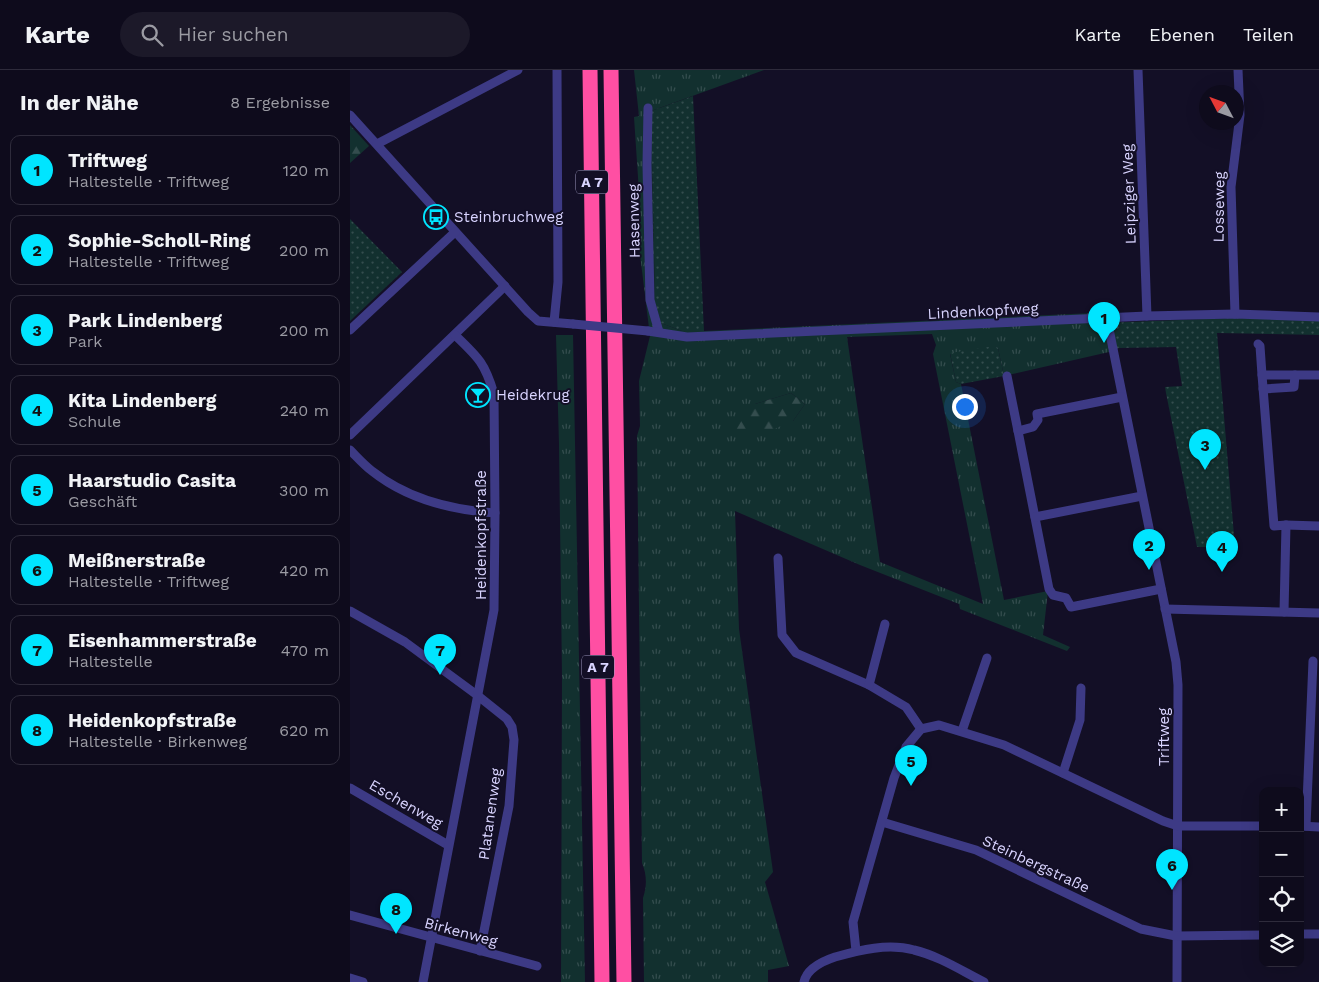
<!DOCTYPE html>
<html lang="de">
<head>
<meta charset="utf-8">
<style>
  body { margin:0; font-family:"Work Sans",sans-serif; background:#1c1929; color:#f1f3f6 }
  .controls { position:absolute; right:15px; bottom:15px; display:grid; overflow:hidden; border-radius:10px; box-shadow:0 5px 20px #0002 }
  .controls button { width:45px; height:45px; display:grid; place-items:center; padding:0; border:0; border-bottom:1px solid #2e2b3b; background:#0e0b1c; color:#f1f3f6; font:25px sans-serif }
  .compass { position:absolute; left:849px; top:15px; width:45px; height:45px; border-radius:50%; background:#0e0b1c; box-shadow:0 5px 20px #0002; rotate:311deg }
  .you { position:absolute; left:614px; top:336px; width:18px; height:18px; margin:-12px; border:4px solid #fff; border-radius:50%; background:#1a73e8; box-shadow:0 0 0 8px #1a73e833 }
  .badge { display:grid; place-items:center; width:32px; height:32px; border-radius:50%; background:#00e5ff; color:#111; font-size:16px; font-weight:700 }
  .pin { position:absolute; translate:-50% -41px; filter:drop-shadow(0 1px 2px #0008) }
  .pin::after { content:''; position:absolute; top:26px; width:18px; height:15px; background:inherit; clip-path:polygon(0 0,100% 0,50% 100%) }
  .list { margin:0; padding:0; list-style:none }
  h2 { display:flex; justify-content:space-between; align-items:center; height:65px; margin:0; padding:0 20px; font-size:21px }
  h2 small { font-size:16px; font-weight:400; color:#9b9ba3 }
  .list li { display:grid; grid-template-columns:32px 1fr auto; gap:15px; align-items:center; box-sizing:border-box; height:70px; margin:0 10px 10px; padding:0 10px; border:1px solid #2e2b3b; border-radius:10px }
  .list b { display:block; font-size:19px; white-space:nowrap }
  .list p { margin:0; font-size:16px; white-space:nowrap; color:#9b9ba3 }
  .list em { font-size:16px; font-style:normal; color:#9b9ba3 }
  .icon { flex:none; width:28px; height:28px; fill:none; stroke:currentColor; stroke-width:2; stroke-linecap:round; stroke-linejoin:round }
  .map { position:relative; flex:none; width:969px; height:912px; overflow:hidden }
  header { display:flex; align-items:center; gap:30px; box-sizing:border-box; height:70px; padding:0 25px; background:#0e0b1c; border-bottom:1px solid #2e2b3b }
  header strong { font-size:24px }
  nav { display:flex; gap:28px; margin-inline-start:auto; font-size:18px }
  .search { width:350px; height:45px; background:#1c1929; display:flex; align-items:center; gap:12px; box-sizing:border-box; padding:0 18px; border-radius:28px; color:#9b9ba3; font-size:19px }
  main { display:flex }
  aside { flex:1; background:#0e0b1c }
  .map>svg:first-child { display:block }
</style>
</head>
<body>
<header>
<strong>Karte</strong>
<div class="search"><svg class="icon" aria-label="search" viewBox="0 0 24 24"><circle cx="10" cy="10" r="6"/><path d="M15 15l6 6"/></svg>Hier suchen</div>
<nav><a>Karte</a><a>Ebenen</a><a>Teilen</a></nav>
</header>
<main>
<aside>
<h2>In der Nähe<small>8 Ergebnisse</small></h2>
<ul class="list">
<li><span class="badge">1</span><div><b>Triftweg</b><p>Haltestelle · Triftweg</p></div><em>120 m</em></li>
<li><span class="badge">2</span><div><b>Sophie-Scholl-Ring</b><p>Haltestelle · Triftweg</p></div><em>200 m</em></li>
<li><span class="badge">3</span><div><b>Park Lindenberg</b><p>Park</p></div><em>200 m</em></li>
<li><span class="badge">4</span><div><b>Kita Lindenberg</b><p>Schule</p></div><em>240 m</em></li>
<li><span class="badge">5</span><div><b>Haarstudio Casita</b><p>Geschäft</p></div><em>300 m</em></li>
<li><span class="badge">6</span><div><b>Meißnerstraße</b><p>Haltestelle · Triftweg</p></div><em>420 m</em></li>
<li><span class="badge">7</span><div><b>Eisenhammerstraße</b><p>Haltestelle</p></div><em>470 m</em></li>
<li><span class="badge">8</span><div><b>Heidenkopfstraße</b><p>Haltestelle · Birkenweg</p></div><em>620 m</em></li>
</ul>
</aside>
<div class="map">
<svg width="969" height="912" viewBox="0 0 969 912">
  <defs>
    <pattern id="grass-tufts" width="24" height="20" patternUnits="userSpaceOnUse" patternTransform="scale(1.25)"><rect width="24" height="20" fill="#12302f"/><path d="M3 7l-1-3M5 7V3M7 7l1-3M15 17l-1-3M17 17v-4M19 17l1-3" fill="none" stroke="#344d4e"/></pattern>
    <pattern id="forest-firs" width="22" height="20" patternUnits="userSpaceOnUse" patternTransform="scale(1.25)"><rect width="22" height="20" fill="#12302f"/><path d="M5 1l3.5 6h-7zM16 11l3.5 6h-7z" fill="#344d4e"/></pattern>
    <pattern id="park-dots" width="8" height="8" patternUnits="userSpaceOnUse" patternTransform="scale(1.25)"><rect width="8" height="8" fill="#12302f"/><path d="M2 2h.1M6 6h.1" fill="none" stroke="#344d4e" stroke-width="1.8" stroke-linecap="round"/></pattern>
  </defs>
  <rect width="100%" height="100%" fill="#130f26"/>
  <!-- grass -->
  <g fill="url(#grass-tufts)" fill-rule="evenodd">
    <path d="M 284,0 L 414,0 L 301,41 L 305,232 L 311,253 L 332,261 L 354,261 L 744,243 L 743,255 L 753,253 L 759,282 L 654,306 L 648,278 L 645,277 L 600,284 L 606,312 L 611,314 L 654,530 L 698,521 L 693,565 L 720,577 L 717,581 L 610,539 L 609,534 L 510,495 L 385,441 L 389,559 L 423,802 L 415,812 L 439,896 L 418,900 L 418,912 L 294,912 L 293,828 C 297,816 297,805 292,793 L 287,366 L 290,356 L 289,311 L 300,266 L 286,152 L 291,152 L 284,47 L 289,46 ZM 582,264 L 586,275 L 583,284 L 633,534 L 530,492 L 497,267 ZM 441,323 L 455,334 L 443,351 L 405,334 Z"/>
    <path d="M 206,265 L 223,265 L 235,912 L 211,912 L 212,606 L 209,374 Z"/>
  </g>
  <!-- forest -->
  <g fill="url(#forest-firs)">
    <path d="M 0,55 L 19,76 L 0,93 Z"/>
    <path d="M 441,323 L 455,334 L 443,351 L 417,362 L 385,365 L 382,357 L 405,334 Z"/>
  </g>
  <!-- park -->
  <g fill="url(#park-dots)">
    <path d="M 343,26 L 354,261 L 332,261 L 311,253 L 305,232 L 301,41 Z"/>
    <path d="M 0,149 L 52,202 L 0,251 Z"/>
    <path d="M 882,248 L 969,250 L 969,265 L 867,263 L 885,477 L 847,477 L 816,323 L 815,317 L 832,316 L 826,277 L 769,278 L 759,282 L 753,253 Z"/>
    <path d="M 645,276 L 648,278 L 654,306 L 611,314 L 606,312 L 600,283 Z"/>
  </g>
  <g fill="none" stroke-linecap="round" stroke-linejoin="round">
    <!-- street -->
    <g stroke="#3d3a85" stroke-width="9">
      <path d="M 788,0 L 797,246"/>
      <path d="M 298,38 L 297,95 L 300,230 L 309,262"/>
      <path d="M 0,45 L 178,242 L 188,251 L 223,254"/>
      <path d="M 27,74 L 168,0"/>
      <path d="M 885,244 L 881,117 L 890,45 L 888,0"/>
      <path d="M 757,249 L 826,592 L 828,615 L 827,912"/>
      <path d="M 204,252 L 208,212 L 207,0"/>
      <path d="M 0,260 L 105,162"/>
      <path d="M 298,261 L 337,267 L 797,246 L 885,244 L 969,247"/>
      <path d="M 908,274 L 910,276 L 912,305"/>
      <path d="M 657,306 L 668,361"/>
      <path d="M 913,319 L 944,317 L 945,305"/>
      <path d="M 772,327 L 687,344 L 688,350 L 683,357 L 668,361 L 699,519 L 703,525 L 716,528 L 721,537 L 811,519"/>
      <path d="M 0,365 L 155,216"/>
      <path d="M 0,380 C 7,387 14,395 22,401 C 57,429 102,440 145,443"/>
      <path d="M 685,447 L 792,426"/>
      <path d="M 936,455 L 969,456"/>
      <path d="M 428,488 L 432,565 L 446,583 L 519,615 L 556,637 L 571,659"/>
      <path d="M 815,539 L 969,543"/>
      <path d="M 0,541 L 55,572 L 127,625 L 157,649 L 162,657 L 164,670 L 159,736 L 130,881"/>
      <path d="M 934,542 L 936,455 L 924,456 L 912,305 L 969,305"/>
      <path d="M 519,615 L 535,554"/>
      <path d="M 612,661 L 637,588"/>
      <path d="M 713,703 L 730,650 L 731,618"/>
      <path d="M 0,718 L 98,775"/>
      <path d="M 532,752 L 626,780 L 791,859 L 826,866 L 913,865"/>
      <path d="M 950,756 L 969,757"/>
      <path d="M 956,756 L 963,591"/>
      <path d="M 0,845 L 187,896"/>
      <path d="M 950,864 L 969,864"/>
      <path d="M 506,881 L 503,852 L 544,708 L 556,677 L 571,659 L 589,655 L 654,675 L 813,751 L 828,756 L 913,756"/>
      <path d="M 0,908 L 13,912"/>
      <path d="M 73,912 L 144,540 L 145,443 L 144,324 C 135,293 128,287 105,265"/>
      <path d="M 454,912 C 457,898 473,891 485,887 C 510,880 538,873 564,880 C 589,886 612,901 634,912"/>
    </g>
    <!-- highway -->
    <g stroke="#ff4fa3" stroke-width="15">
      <path d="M 240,0 L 252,912"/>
      <path d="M 261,0 L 274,912"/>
    </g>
    <!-- street-bridge -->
    <path stroke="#3d3a85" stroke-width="9" d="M 223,254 L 298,261"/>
  </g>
  <!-- icons -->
  <defs>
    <symbol id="bus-ring" viewBox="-11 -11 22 22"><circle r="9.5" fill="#130f26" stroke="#00e5ff" stroke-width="1.5"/><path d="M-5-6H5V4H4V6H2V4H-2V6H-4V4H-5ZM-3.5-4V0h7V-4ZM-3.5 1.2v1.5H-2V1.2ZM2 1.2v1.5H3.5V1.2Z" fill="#00e5ff"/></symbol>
    <symbol id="bar-ring" viewBox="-11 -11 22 22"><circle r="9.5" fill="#130f26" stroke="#00e5ff" stroke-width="1.5"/><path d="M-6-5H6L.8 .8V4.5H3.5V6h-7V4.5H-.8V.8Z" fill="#00e5ff"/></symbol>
  </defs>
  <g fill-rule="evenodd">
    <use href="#bus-ring" x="72" y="133" width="28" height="28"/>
    <use href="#bar-ring" x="114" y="311" width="28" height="28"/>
  </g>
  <g text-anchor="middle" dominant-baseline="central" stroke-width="4" stroke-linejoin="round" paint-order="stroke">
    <!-- shield labels -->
    <g fill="#130f26" stroke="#9e99be" stroke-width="1">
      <rect x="226" y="100.5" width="32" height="23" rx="4"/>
      <rect x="232" y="585.5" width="32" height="23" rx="4"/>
    </g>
    <g font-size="14" font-weight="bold" fill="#d9d4ff">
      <text x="242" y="112">A 7</text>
      <text x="248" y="597">A 7</text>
    </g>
    <!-- street labels -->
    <g font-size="15" fill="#d9d4ff" stroke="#130f26">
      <text transform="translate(779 124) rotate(-92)">Leipziger Weg</text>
      <text transform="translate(869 137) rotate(-89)">Losseweg</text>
      <text transform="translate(284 151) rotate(-91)">Hasenweg</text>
      <text transform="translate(633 241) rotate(-3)">Lindenkopfweg</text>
      <text transform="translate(131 465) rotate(-90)">Heidenkopfstraße</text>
      <text transform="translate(814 667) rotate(-90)">Triftweg</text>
      <text transform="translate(56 734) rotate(30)">Eschenweg</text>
      <text transform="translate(140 744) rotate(-82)">Platanenweg</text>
      <text transform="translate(686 794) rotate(25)">Steinbergstraße</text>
      <text transform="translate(111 862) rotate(15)">Birkenweg</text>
    </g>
    <!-- poi labels -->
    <g font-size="15" fill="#d9d4ff" stroke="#130f26" text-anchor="start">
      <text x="104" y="147">Steinbruchweg</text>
      <text x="146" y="325">Heidekrug</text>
    </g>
  </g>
</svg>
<div class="controls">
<button>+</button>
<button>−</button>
<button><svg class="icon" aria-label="locate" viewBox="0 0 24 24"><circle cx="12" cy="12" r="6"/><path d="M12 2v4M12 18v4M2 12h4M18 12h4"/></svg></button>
<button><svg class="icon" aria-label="layers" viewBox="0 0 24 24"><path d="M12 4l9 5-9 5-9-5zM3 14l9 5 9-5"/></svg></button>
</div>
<svg class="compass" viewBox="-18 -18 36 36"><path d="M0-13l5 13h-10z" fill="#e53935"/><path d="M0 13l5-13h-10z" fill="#9b9ba3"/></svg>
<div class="you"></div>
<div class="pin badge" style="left:754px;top:273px">1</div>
<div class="pin badge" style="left:799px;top:500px">2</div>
<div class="pin badge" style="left:855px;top:400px">3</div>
<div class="pin badge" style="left:872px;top:502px">4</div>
<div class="pin badge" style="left:561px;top:716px">5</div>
<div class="pin badge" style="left:822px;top:820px">6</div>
<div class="pin badge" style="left:90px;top:605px">7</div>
<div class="pin badge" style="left:46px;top:864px">8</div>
</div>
</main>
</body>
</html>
